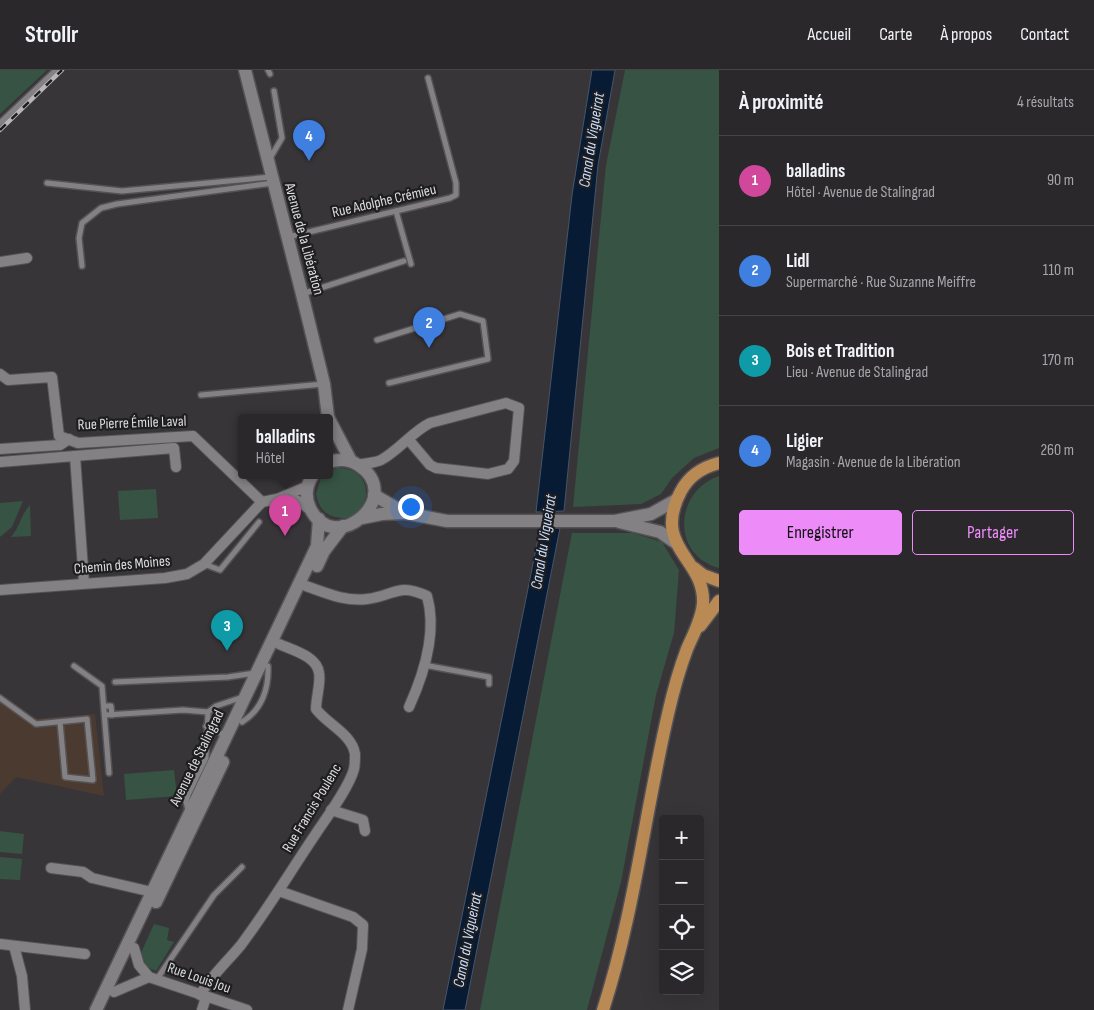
<!DOCTYPE html>
<html lang="fr">
<head>
<meta charset="utf-8">
<style>
  body { margin:0; font-family:"Sofia Sans Condensed",sans-serif; background:#363437; color:#f1f3f6 }
  .controls { position:absolute; right:15px; bottom:15px; display:grid; overflow:hidden; border-radius:5px; box-shadow:0 5px 20px #0002 }
  .controls button { width:45px; height:45px; display:grid; place-items:center; padding:0; border:0; border-bottom:1px solid #464447; background:#2a282b; color:#f1f3f6; font:25px sans-serif }
  .you { position:absolute; left:410px; top:436px; width:18px; height:18px; margin:-12px; border:4px solid #fff; border-radius:50%; background:#1a73e8; box-shadow:0 0 0 8px #1a73e833 }
  .badge { display:grid; place-items:center; width:32px; height:32px; border-radius:50%; background:#ed8cf9; color:#fff; font-size:16px; font-weight:700 }
  .pin { position:absolute; translate:-50% -41px; filter:drop-shadow(0 1px 2px #0008) }
  .pin::after { content:''; position:absolute; top:26px; width:18px; height:15px; background:inherit; clip-path:polygon(0 0,100% 0,50% 100%) }
  .popup { position:absolute; left:238px; top:344px; width:95px; height:65px; box-sizing:border-box; display:grid; place-content:center; border-radius:5px; background:#2a282b; filter:drop-shadow(0 1px 4px #0005); font-size:16px; white-space:nowrap; color:#a5a6a9 }
  .popup b { font-size:19px; color:#f1f3f6 }
  .popup::after { content:''; position:absolute; left:50%; top:100%; margin-left:-10px; border:10px solid transparent; border-top-color:#2a282b }
  .list { margin:0; padding:0; list-style:none }
  h2 { display:flex; justify-content:space-between; align-items:center; height:65px; margin:0; padding:0 20px; font-size:21px }
  h2 small { font-size:16px; font-weight:400; color:#a5a6a9 }
  .list li { display:grid; grid-template-columns:32px 1fr auto; gap:15px; align-items:center; box-sizing:border-box; height:90px; padding:0 20px; border-top:1px solid #464447 }
  .list b { display:block; font-size:19px; white-space:nowrap }
  .list p { margin:0; font-size:16px; white-space:nowrap; color:#a5a6a9 }
  .list em { font-size:16px; font-style:normal; color:#a5a6a9 }
  .actions { display:flex; gap:10px; padding:15px 20px }
  .actions a { flex:1; padding:11px 0; border:1px solid #ed8cf9; border-radius:5px; text-align:center; font-size:18px; color:#ed8cf9 }
  .actions .main { background:#ed8cf9; color:#111 }
  .icon { flex:none; width:28px; height:28px; fill:none; stroke:currentColor; stroke-width:2; stroke-linecap:round; stroke-linejoin:round }
  .map { position:relative; flex:none; width:719px; height:940px; overflow:hidden }
  header { display:flex; align-items:center; gap:30px; box-sizing:border-box; height:70px; padding:0 25px; background:#2a282b; border-bottom:1px solid #464447 }
  header strong { font-size:24px }
  nav { display:flex; gap:28px; margin-inline-start:auto; font-size:18px }
  main { display:flex }
  aside { flex:1; background:#2a282b }
  .map>svg:first-child { display:block }
</style>
</head>
<body>
<header>
<strong>Strollr</strong>
<nav><a>Accueil</a><a>Carte</a><a>À propos</a><a>Contact</a></nav>
</header>
<main>
<div class="map">
<svg width="719" height="940" viewBox="0 0 719 940">
  <rect width="100%" height="100%" fill="#383539"/>
  <!-- education -->
  <path fill="#4b3a30" d="M 0,627 L 33,649 L 95,644 L 104,726 L 16,707 L 0,724 Z"/>
  <!-- green -->
  <g fill="#375344">
    <path d="M 0,0 L 47,0 L 0,44 Z"/>
    <path d="M 625,0 L 719,0 L 719,378 L 694,388 L 672,408 L 661,424 L 641,434 L 573,437 L 606,95 Z"/>
    <path d="M 336,398 C 381,396 371,457 335,447 C 323,444 318,435 316,424 L 321,408 Z"/>
    <path d="M 719,406 L 719,498 C 671,486 674,421 719,406 Z"/>
    <path d="M 156,419 L 158,448 L 120,450 L 118,421 Z"/>
    <path d="M 23,431 L 12,457 L 0,467 L 0,433 Z"/>
    <path d="M 30,435 L 31,466 L 11,467 C 20,457 21,444 30,435 Z"/>
    <path d="M 572,463 L 633,463 L 662,472 L 679,500 L 674,563 L 656,625 L 621,812 L 587,940 L 480,940 Z"/>
    <path d="M 174,700 L 177,726 L 126,730 L 124,704 Z"/>
    <path d="M 0,761 L 24,764 L 22,784 L 0,782 Z"/>
    <path d="M 0,787 L 22,789 L 20,810 L 0,809 Z"/>
    <path d="M 154,854 L 169,858 L 167,870 L 174,872 L 156,901 L 144,896 L 141,883 Z"/>
  </g>
  <!-- water -->
  <g fill="#081b34" stroke="#485567">
    <path d="M 592,0 L 615,0 L 598,95 L 564,441 L 536,442 L 572,125 Z"/>
    <path d="M 560,458 L 465,940 L 443,940 L 540,459 Z"/>
  </g>
  <g fill="none" stroke-linecap="round" stroke-linejoin="round">
    <defs>
      <g id="service">
        <path d="M 268,0 L 270,4"/>
        <path d="M 0,53 L 56,0"/>
        <path d="M 269,90 L 282,68 L 274,21"/>
        <path d="M 47,113 L 122,121 L 271,107"/>
        <path d="M 396,141 L 411,194"/>
        <path d="M 288,167 L 450,128 L 456,125 L 456,113 L 428,8"/>
        <path d="M 82,196 L 79,168 L 82,153 L 101,138 L 117,134 L 273,113"/>
        <path d="M 302,224 L 404,191"/>
        <path d="M 377,270 L 460,244 L 483,251 L 488,289 L 389,313"/>
        <path d="M 201,325 L 324,314"/>
        <path d="M 204,494 L 220,500 L 259,452"/>
        <path d="M 424,595 L 489,607 L 489,614"/>
        <path d="M 74,596 L 102,616 L 109,703"/>
        <path d="M 115,612 L 228,607 L 255,603"/>
        <path d="M 0,628 L 36,654 L 87,649 L 93,710 L 65,707 L 60,652"/>
        <path d="M 105,636 L 111,636 L 112,645"/>
        <path d="M 106,645 L 183,640 L 208,642"/>
        <path d="M 242,652 C 262,640 269,618 268,596"/>
        <path d="M 206,656 L 226,666"/>
        <path d="M 188,740 L 186,732 L 188,725 L 206,688 L 208,642 L 216,636 L 243,627"/>
        <path d="M 157,909 L 214,825 L 242,797"/>
      </g>
      <g id="minor">
        <path d="M 0,192 L 27,188"/>
        <path d="M 0,304 L 8,310 L 52,307 L 59,366 L 78,373 L 193,366 L 262,432"/>
        <path d="M 0,379 L 60,375 L 69,369"/>
        <path d="M 75,386 L 84,513"/>
        <path d="M 0,392 L 174,378 L 176,397"/>
        <path d="M 358,395 C 365,393 375,393 381,390 C 399,380 412,362 430,353 L 506,333 L 519,338 L 514,391 L 508,399 L 488,404 L 436,398 L 430,395 L 408,369"/>
        <path d="M 278,429 L 298,431 L 312,441"/>
        <path d="M 306,516 C 326,523 346,532 367,529 C 394,526 398,512 427,526 C 437,561 424,604 409,637"/>
        <path d="M 0,520 L 165,508 L 187,504 L 204,494 L 262,432 L 277,429 L 308,416"/>
        <path d="M 331,740 L 363,750 L 365,761"/>
        <path d="M 51,798 L 83,802 L 92,808 L 152,822"/>
        <path d="M 279,821 L 353,847 L 363,855 L 362,879 L 348,940"/>
        <path d="M 0,874 L 85,884"/>
        <path d="M 14,876 L 22,906 L 25,940"/>
        <path d="M 134,878 L 139,895 L 149,907"/>
        <path d="M 114,922 L 149,907 L 247,940"/>
        <path d="M 200,925 C 211,906 227,892 241,875 C 268,839 290,802 315,765 C 326,748 349,718 354,699 C 355,695 355,688 355,684 C 352,664 327,654 316,639 C 316,628 321,612 319,603 C 317,586 292,580 279,574"/>
        <path d="M 202,940 L 206,927"/>
      </g>
      <g id="secondary">
        <path d="M 245,0 L 302,224 L 324,314 L 328,347"/>
        <path d="M 329,349 L 351,391"/>
        <path d="M 313,405 C 306,415 305,427 310,438 C 334,489 407,426 358,395 C 349,389 339,389 329,392"/>
        <path d="M 374,425 L 405,443 L 447,451 L 615,451 L 651,444 L 676,430"/>
        <path d="M 362,448 L 382,444 L 404,443"/>
        <path d="M 619,452 L 660,462 L 676,473"/>
        <path d="M 317,496 L 324,481 L 343,456"/>
        <path d="M 156,832 L 223,692"/>
        <path d="M 96,940 L 317,476 L 319,449"/>
      </g>
      <g id="primary">
        <path d="M 694,498 L 703,505 L 719,511"/>
        <path d="M 700,556 L 719,531"/>
        <path d="M 603,940 C 634,844 645,743 668,644 C 673,622 679,600 687,579 C 693,565 702,549 703,533 C 705,488 651,478 681,421 C 689,406 703,397 719,393"/>
      </g>
    </defs>
    <!-- service casing -->
    <use href="#service" stroke="#545255" stroke-width="8"/>
    <!-- minor casing -->
    <use href="#minor" stroke="#545255" stroke-width="12"/>
    <!-- secondary casing -->
    <use href="#secondary" stroke="#545255" stroke-width="15"/>
    <!-- primary casing -->
    <use href="#primary" stroke="#545255" stroke-width="15"/>
    <!-- service -->
    <use href="#service" stroke="#848185" stroke-width="5"/>
    <!-- minor -->
    <use href="#minor" stroke="#848185" stroke-width="10"/>
    <!-- secondary -->
    <use href="#secondary" stroke="#848185" stroke-width="12"/>
    <!-- primary -->
    <use href="#primary" stroke="#b98a54" stroke-width="12"/>
    <defs>
      <path id="rail" d="M 0,60 L 62,0"/>
    </defs>
    <!-- rail casing -->
    <use href="#rail" stroke="#b7b5b8" stroke-width="4.5"/>
    <!-- rail -->
    <use href="#rail" stroke="#1e1d1f" stroke-width="2.5" stroke-dasharray="8" stroke-linecap="butt"/>
  </g>
  <g text-anchor="middle" dominant-baseline="central" stroke-width="4.5" stroke-linejoin="round" paint-order="stroke">
    <!-- street labels -->
    <g font-size="15" fill="#dddcde" stroke="#1e1d1f">
      <text transform="translate(384 131) rotate(-13)">Rue Adolphe Crémieu</text>
      <text transform="translate(304 169) rotate(75)">Avenue de la Libération</text>
      <text transform="translate(132 353) rotate(-2)">Rue Pierre Émile Laval</text>
      <text transform="translate(122 495) rotate(-5)">Chemin des Moines</text>
      <text transform="translate(197 688) rotate(-64)">Avenue de Stalingrad</text>
      <text transform="translate(312 738) rotate(-59)">Rue Francis Poulenc</text>
      <text transform="translate(199 908) rotate(19)">Rue Louis Jou</text>
    </g>
    <!-- water labels -->
    <g font-size="16" font-style="italic" fill="#c6ddfd" stroke="#1e1d1f">
      <text transform="translate(592 70) rotate(-81)">Canal du Vigueirat</text>
      <text transform="translate(544 472) rotate(-81)">Canal du Vigueirat</text>
      <text transform="translate(468 870) rotate(-79)">Canal du Vigueirat</text>
    </g>
  </g>
</svg>
<div class="controls">
<button>+</button>
<button>−</button>
<button><svg class="icon" aria-label="locate" viewBox="0 0 24 24"><circle cx="12" cy="12" r="6"/><path d="M12 2v4M12 18v4M2 12h4M18 12h4"/></svg></button>
<button><svg class="icon" aria-label="layers" viewBox="0 0 24 24"><path d="M12 4l9 5-9 5-9-5zM3 14l9 5 9-5"/></svg></button>
</div>
<div class="you"></div>
<div class="pin badge" style="left:285px;top:466px;background:#d1479c">1</div>
<div class="popup"><b>balladins</b>Hôtel</div>
<div class="pin badge" style="left:429px;top:278px;background:#3f7fe0">2</div>
<div class="pin badge" style="left:227px;top:581px;background:#0f9aa8">3</div>
<div class="pin badge" style="left:309px;top:91px;background:#3f7fe0">4</div>
</div>
<aside>
<h2>À proximité<small>4 résultats</small></h2>
<ul class="list">
<li><span class="badge" style="background:#d1479c">1</span><div><b>balladins</b><p>Hôtel · Avenue de Stalingrad</p></div><em>90 m</em></li>
<li><span class="badge" style="background:#3f7fe0">2</span><div><b>Lidl</b><p>Supermarché · Rue Suzanne Meiffre</p></div><em>110 m</em></li>
<li><span class="badge" style="background:#0f9aa8">3</span><div><b>Bois et Tradition</b><p>Lieu · Avenue de Stalingrad</p></div><em>170 m</em></li>
<li><span class="badge" style="background:#3f7fe0">4</span><div><b>Ligier</b><p>Magasin · Avenue de la Libération</p></div><em>260 m</em></li>
</ul>
<div class="actions"><a class="main">Enregistrer</a><a>Partager</a></div>
</aside>
</main>
</body>
</html>
